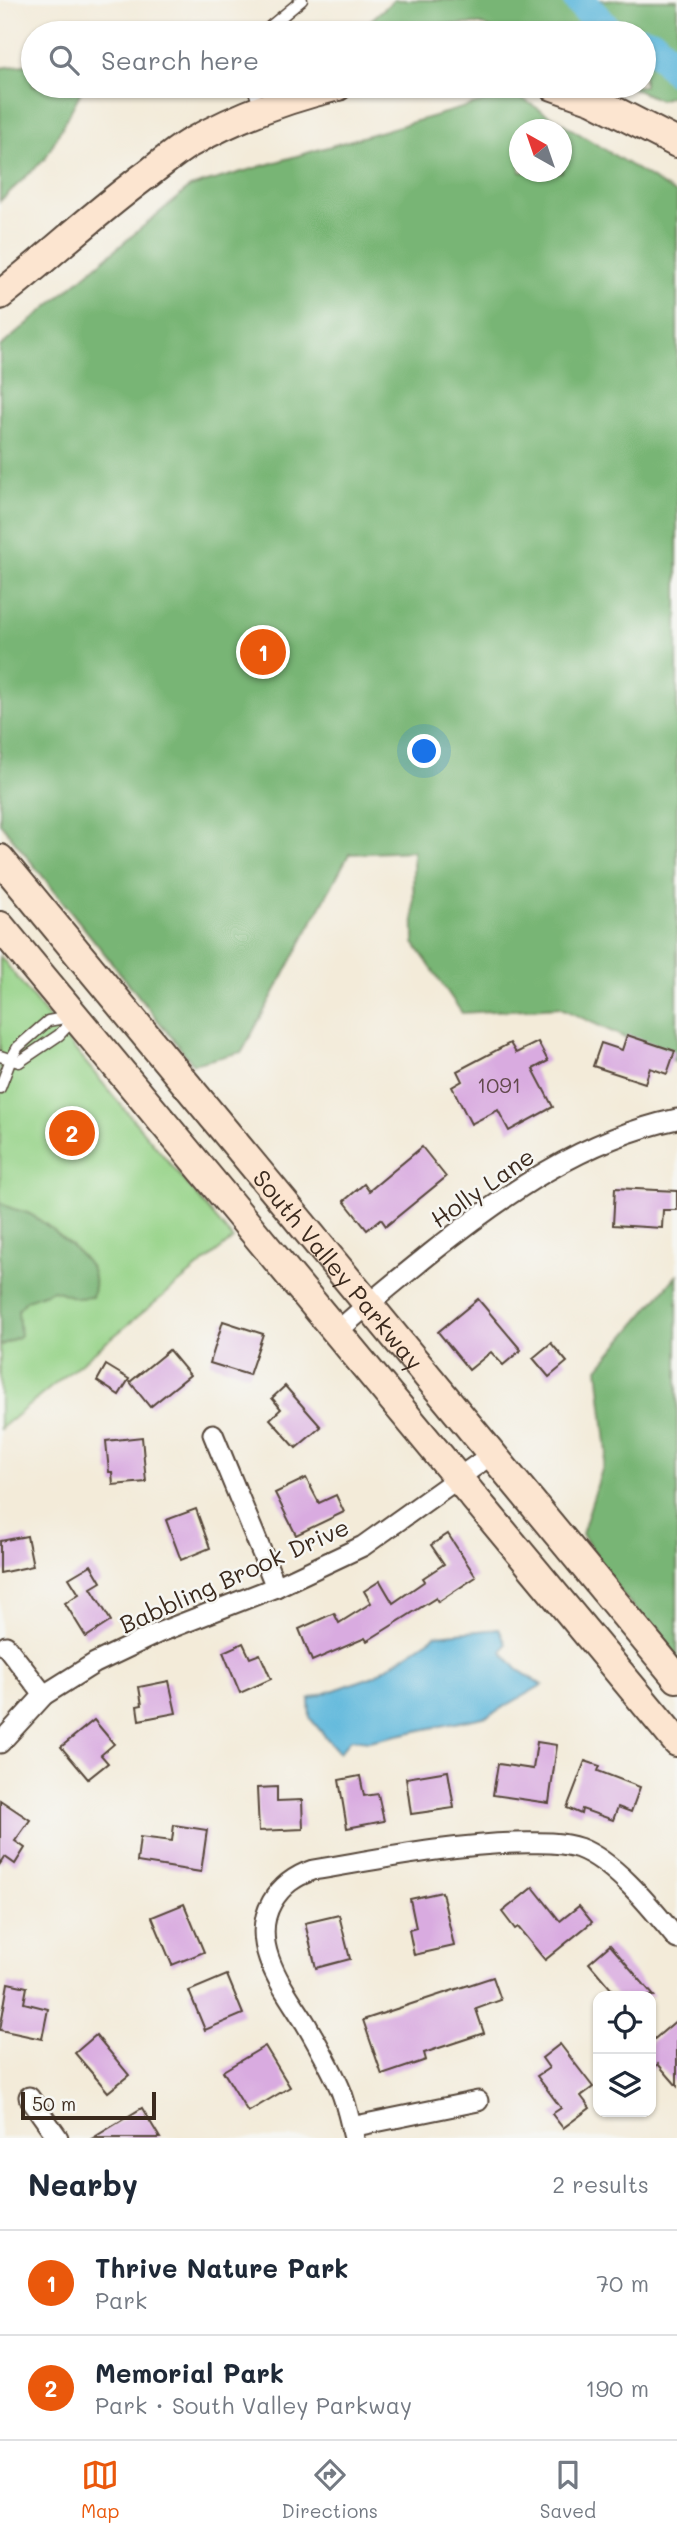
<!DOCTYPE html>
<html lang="en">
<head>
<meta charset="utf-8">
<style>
  body { margin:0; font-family:Mali,sans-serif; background:#f6f6f7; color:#1f2937 }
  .controls { position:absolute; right:21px; bottom:21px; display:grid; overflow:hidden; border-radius:14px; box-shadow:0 2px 5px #0004 }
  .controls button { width:63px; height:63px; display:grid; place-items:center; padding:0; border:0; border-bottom:2px solid #e0e1e3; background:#fff; color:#1f2937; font:35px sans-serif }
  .compass { position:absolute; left:509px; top:119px; width:63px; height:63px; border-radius:50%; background:#fff; box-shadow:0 2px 5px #0004; rotate:320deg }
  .scale { position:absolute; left:21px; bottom:18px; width:135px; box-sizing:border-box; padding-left:7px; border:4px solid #3b2a1e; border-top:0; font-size:19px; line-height:24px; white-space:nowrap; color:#3b2a1e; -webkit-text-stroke:5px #f6f6f2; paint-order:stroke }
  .you { position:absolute; left:425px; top:752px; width:24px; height:24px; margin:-18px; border:5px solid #fff; border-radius:50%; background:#1a73e8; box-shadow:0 0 0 10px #1a73e833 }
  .badge { display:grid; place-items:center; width:46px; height:46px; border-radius:50%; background:#ea580c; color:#fff; font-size:23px; font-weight:700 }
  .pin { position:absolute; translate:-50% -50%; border:4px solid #fff; box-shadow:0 2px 7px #0006 }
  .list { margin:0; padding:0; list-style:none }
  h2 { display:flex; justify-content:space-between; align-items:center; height:91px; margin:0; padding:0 28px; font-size:30px }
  h2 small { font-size:23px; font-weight:400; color:#747a83 }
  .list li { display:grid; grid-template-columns:46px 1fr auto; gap:21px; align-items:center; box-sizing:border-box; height:105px; padding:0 28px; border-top:2px solid #e0e1e3 }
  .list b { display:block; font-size:26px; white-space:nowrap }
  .list p { margin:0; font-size:23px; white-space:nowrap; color:#747a83 }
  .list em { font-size:23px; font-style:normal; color:#747a83 }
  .icon { flex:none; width:38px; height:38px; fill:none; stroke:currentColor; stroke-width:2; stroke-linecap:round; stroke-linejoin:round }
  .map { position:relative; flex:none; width:677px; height:2138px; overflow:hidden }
  .search { position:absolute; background:#fff; box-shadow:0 2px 5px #0004; left:21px; right:21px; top:21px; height:77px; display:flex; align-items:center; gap:18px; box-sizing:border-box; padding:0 24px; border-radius:38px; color:#747a83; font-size:26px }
  .sheet { height:301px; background:#fff }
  nav { display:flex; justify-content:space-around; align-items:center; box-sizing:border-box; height:98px; border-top:2px solid #e0e1e3; background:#fff; font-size:19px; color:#747a83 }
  nav a { display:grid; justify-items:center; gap:4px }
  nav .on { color:#ea580c }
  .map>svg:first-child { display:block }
</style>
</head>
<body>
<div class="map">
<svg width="677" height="2138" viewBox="0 0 677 2138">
  <rect width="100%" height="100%" fill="#f6f6f2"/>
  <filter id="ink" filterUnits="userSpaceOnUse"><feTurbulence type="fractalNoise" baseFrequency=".0143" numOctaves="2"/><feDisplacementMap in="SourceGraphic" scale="14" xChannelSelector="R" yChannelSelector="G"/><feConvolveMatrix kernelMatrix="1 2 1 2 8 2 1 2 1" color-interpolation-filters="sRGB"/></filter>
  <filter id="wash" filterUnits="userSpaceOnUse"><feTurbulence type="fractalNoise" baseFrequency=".00686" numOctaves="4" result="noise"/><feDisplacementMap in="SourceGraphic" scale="28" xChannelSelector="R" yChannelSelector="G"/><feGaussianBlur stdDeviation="1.57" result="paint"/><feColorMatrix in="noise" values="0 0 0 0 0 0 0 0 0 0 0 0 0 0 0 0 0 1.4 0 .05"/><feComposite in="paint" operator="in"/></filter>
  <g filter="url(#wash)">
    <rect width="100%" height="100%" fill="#f3ebd9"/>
    <!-- green -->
    <path fill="#96d388" stroke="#687e53" stroke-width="2" d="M 0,956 L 56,1027 L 233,1239 L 0,1429 Z"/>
    <!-- forest -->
    <g fill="#78b574" stroke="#5a7049" stroke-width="2" fill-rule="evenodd">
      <path d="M 394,0 L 677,0 L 677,94 L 660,100 L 627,86 L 644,86 L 644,33 L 503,33 L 481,24 L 405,25 L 379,33 L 356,33 Z"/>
      <path d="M 33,64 L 33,86 L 84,86 L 45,159 L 0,201 L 0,68 Z"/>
      <path d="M 513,93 L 677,194 L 677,1062 L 559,1007 L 462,1013 L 414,943 L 413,851 L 349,854 L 242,1052 L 193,1064 L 0,823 L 0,347 L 190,187 ZM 520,130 L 562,130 L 562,172 L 520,172 Z"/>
      <path d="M 0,1202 C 9,1209 15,1209 25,1212 C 40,1217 86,1256 92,1270 C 96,1280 94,1288 92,1297 L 76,1298 L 54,1290 L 27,1300 L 18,1310 L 20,1336 L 0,1346 Z"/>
      <path d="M 677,1275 L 677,1659 L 618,1589 L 582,1534 L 607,1453 L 598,1368 Z"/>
    </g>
    <!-- water -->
    <path fill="#5fb8dc" stroke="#4d717d" stroke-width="2" d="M 499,1629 L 506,1644 L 502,1652 L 517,1669 L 542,1685 L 488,1716 L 369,1741 L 351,1739 L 339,1753 L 310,1718 L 309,1699 L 374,1676 L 436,1635 Z"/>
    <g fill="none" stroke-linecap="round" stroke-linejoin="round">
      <!-- river -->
      <g stroke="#5fb8dc" stroke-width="32">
        <path d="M 579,0 L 609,33"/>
        <path d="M 644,42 L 654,45 L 677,71"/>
      </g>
    </g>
    <g id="blocks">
      <!-- building -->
      <g fill="#d9abe0">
        <path d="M 627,1035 L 675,1051 L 667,1074 L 650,1068 L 645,1083 L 593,1066 L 601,1043 L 622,1050 Z"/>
        <path d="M 538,1042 L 548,1061 L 533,1069 L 553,1107 L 509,1131 L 498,1110 L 471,1124 L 452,1087 L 462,1081 L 457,1071 L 510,1043 L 516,1053 Z"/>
        <path d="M 422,1147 L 446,1177 L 386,1226 L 381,1219 L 367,1230 L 344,1201 L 364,1184 L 369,1191 Z"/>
        <path d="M 615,1188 L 677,1191 L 677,1210 L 663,1210 L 662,1228 L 613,1225 Z"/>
        <path d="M 478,1299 L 521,1350 L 503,1365 L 491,1352 L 469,1370 L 438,1332 Z"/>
        <path d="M 223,1321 L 263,1334 L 249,1375 L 210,1363 Z"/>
        <path d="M 551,1343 L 567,1362 L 549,1377 L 533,1358 Z"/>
        <path d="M 169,1350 L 190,1375 L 150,1407 L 130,1382 Z"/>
        <path d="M 106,1365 L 129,1379 L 119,1395 L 97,1381 Z"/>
        <path d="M 285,1386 L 321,1427 L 296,1448 L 270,1419 L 281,1409 L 272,1398 Z"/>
        <path d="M 142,1437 L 146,1482 L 113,1485 L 112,1472 L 109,1472 L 106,1441 Z"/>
        <path d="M 306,1478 L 319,1503 L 336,1495 L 344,1512 L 296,1535 L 275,1493 Z"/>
        <path d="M 196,1509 L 210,1548 L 181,1560 L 166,1520 Z"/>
        <path d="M 448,1534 L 476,1577 L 438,1602 L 436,1598 L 367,1641 L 365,1638 L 312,1661 L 299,1629 L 334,1613 L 339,1623 L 371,1603 L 364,1591 L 380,1581 L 393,1603 L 425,1581 L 423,1578 L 444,1564 L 431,1545 Z"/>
        <path d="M 27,1536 L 33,1566 L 0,1573 L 0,1541 Z"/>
        <path d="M 91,1565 L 101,1582 L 91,1588 L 111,1621 L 86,1637 L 65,1603 L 79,1594 L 69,1578 Z"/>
        <path d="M 243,1643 L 250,1658 L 260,1654 L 271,1679 L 240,1693 L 223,1652 Z"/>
        <path d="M 169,1681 L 176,1713 L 139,1720 L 137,1706 L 142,1705 L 139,1687 Z"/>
        <path d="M 94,1720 L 114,1744 L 101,1755 L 108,1763 L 88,1779 L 61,1747 Z"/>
        <path d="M 537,1742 L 557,1745 L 549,1803 L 493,1795 L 498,1764 L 533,1769 Z"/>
        <path d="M 585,1761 L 600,1766 L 598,1771 L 640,1787 L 631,1812 L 618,1807 L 613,1820 L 582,1809 L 581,1814 L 567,1808 Z"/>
        <path d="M 448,1771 L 454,1808 L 411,1814 L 406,1778 Z"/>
        <path d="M 360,1776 L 364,1796 L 378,1794 L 384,1821 L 347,1828 L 339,1780 Z"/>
        <path d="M 277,1787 L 277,1801 L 302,1800 L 303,1829 L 259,1831 L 257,1788 Z"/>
        <path d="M 0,1800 L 30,1820 L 15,1841 L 25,1848 L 15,1864 L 5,1857 L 0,1864 Z"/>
        <path d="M 174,1825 L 207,1830 L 201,1872 L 137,1862 L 140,1837 L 172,1841 Z"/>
        <path d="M 533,1887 L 560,1921 L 579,1906 L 592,1922 L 545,1960 L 518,1927 L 515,1929 L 502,1912 Z"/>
        <path d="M 442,1892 L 454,1946 L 414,1955 L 409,1930 L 416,1928 L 410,1899 Z"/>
        <path d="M 184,1904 L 204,1952 L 172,1965 L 152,1917 Z"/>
        <path d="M 339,1915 L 350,1959 L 316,1968 L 305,1923 Z"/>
        <path d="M 610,1945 L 654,1996 L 617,1996 L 589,1963 Z"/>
        <path d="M 227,1975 L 243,2014 L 205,2030 L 189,1991 Z"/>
        <path d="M 493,1977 L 501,2000 L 476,2009 L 484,2033 L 424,2053 L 426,2060 L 382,2075 L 363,2020 Z"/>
        <path d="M 8,1983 L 27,1987 L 24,2003 L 48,2009 L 42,2039 L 0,2030 Z"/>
        <path d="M 677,2020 L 677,2086 L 658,2064 L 651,2071 L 651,2042 Z"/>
        <path d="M 96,2035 L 129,2075 L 108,2092 L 75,2053 Z"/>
        <path d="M 560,2044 L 593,2087 L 581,2096 L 590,2108 L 563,2128 L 552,2114 L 561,2108 L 537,2076 L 549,2068 L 542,2058 Z"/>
        <path d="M 265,2046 L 290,2087 L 248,2112 L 223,2071 Z"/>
        <path d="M 142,2108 L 160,2138 L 93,2138 Z"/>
      </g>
    </g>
  </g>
  <g filter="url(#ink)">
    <use href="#blocks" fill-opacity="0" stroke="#57473a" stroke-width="2"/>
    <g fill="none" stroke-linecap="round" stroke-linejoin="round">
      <defs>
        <g id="lane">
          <path d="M 262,33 L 302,0"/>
          <path d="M 252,86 L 260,107"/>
          <path d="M 0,1056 L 19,1062 L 59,1035 L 74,1019"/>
          <path d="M 0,1088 L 11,1059 L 18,1047 L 48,1021 L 70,1017"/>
        </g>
        <g id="street">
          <path d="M 337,1332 C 367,1304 399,1279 431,1253 C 505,1194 583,1139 677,1119"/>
          <path d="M 213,1434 L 276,1587"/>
          <path d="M 6,1646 L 44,1695"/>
          <path d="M 0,1743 L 44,1695 L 95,1663 L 158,1633 L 276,1587 L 363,1546 L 492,1454"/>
          <path d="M 29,2097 L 58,2138"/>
          <path d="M 351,2127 L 478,2101"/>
          <path d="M 354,2138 C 350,2123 347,2106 341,2091 C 332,2069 318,2045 306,2024 C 284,1989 248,1944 272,1902 C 282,1885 295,1876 313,1870 C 380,1859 447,1845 516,1843 C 537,1843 559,1841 579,1848 C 616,1862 653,1910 677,1939"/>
        </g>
        <g id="secondary">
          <path d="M 553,86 L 593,100 L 677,143"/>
          <path d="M 0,295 C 51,255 97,211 149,173 C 162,163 175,152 188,144 C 234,118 287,98 338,86"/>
          <path id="s1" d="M 0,859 L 677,1678"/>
          <path d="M 0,926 L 677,1742"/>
        </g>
      </defs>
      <!-- lane casing -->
      <use href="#lane" stroke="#57473a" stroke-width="13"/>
      <!-- street casing -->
      <use href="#street" stroke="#57473a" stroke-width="23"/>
      <!-- secondary casing -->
      <use href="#secondary" stroke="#57473a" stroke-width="32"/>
      <!-- lane -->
      <use href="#lane" stroke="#fff" stroke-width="10"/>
      <!-- street -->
      <use href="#street" stroke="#fff" stroke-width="19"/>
      <!-- secondary -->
      <use href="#secondary" stroke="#fce5d0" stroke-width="28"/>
    </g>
  </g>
  <g text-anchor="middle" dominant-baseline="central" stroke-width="5" stroke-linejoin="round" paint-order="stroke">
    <!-- number labels -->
    <g font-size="21" fill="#624a4e">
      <text x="499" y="1084">1091</text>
    </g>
    <!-- street labels -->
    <g font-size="24" fill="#3b2a1e" stroke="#f6f6f2">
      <text transform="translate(482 1187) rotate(-35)">Holly Lane</text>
      <text stroke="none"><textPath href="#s1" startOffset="532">South Valley Parkway</textPath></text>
      <text transform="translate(234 1575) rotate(-24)">Babbling Brook Drive</text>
    </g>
  </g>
</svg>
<div class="controls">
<button><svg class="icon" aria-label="locate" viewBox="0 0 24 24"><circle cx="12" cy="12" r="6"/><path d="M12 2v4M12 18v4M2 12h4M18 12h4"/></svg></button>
<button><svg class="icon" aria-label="layers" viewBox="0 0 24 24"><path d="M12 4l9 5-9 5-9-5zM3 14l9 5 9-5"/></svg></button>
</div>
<svg class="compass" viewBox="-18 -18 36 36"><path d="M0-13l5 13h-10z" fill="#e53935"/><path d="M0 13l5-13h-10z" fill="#747a83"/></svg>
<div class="scale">50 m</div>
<div class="you"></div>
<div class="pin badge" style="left:263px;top:652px">1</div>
<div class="pin badge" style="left:72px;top:1133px">2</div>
<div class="search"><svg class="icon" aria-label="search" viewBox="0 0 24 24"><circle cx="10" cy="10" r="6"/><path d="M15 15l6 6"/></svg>Search here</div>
</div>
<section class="sheet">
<h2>Nearby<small>2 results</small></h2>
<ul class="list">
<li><span class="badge">1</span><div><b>Thrive Nature Park</b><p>Park</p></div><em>70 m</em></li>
<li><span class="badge">2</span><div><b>Memorial Park</b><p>Park · South Valley Parkway</p></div><em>190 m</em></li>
</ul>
</section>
<nav>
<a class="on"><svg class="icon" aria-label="map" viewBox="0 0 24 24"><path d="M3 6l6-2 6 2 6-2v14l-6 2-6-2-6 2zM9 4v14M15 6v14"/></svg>Map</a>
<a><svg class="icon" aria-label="directions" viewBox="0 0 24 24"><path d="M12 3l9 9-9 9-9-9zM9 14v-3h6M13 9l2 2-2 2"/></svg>Directions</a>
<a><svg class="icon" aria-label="saved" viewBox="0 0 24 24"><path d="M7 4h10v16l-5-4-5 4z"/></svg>Saved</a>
</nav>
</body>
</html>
